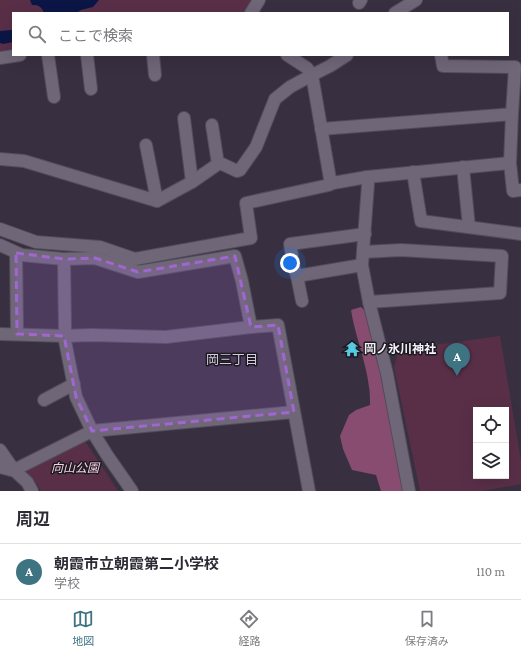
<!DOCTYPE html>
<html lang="ja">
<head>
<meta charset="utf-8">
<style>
  body { margin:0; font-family:"Crimson Pro","Noto Sans JP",serif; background:#f7f7f7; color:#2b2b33 }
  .controls { position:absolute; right:12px; bottom:12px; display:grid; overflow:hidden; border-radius:0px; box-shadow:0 4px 16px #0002 }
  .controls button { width:36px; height:36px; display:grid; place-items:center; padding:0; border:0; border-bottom:1px solid #e1e1e2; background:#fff; color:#2b2b33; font:20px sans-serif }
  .you { position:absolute; left:290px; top:263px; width:14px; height:14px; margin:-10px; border:3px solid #fff; border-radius:50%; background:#1a73e8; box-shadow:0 0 0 6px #1a73e833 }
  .badge { display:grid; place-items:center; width:26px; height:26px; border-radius:50%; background:#3e7381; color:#fff; font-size:13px; font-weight:700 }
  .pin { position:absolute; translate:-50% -33px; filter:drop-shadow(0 1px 2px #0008) }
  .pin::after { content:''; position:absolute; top:21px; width:14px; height:12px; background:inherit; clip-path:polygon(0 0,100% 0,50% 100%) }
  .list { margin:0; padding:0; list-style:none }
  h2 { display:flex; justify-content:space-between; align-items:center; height:52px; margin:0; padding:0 16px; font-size:17px }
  h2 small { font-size:13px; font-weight:400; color:#7c7c81 }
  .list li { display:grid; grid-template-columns:26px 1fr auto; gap:12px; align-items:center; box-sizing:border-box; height:56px; padding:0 16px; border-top:1px solid #e1e1e2 }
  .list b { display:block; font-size:15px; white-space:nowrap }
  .list p { margin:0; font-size:13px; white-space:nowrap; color:#7c7c81 }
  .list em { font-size:13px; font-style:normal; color:#7c7c81 }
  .icon { flex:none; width:22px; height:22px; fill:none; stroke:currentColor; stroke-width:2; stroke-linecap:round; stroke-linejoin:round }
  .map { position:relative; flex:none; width:521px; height:491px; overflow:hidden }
  .search { position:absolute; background:#fff; box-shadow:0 4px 16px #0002; left:12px; right:12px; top:12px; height:44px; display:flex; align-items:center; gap:10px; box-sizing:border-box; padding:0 14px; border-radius:0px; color:#7c7c81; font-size:15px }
  .sheet { height:108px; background:#fff }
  nav { display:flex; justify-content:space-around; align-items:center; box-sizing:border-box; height:56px; border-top:1px solid #e1e1e2; background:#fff; font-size:11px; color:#7c7c81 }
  nav a { display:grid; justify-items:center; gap:2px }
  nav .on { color:#3e7381 }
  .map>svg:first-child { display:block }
</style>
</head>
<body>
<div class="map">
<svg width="521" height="491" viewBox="0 0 521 491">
  <rect width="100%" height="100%" fill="#383040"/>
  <!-- green -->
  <g fill="#592f48" fill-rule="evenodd">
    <path d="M 0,0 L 253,0 L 245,13 L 13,13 L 13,50 L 0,52 Z"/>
    <path d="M 500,336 L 521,461 L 521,484 L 483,491 L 420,491 L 394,367 L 399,350 ZM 476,410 L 506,410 L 506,476 L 476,476 Z"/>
    <path d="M 85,441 L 118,491 L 41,491 L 37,484 L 26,473 L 27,469 Z"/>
  </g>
  <!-- forest -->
  <path fill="#874c6f" d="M 361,307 L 366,312 L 381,372 L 403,491 L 381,491 L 376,475 L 352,470 L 343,449 L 340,436 L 349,415 L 356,410 L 370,405 C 370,399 370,393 369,387 C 366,361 355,336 351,310 Z"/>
  <!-- water -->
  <g fill="#0c1646">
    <path d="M 30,0 L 99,0 L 93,7 L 81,10 L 76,13 L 44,13 C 41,6 39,5 32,5 Z"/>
    <path d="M 11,30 L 13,30 L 13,42 L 3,44 L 0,43 L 0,31 Z"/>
  </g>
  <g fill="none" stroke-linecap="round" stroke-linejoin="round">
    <defs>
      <g id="minor">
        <path d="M 359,3 L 361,0"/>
        <path d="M 251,13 L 259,0"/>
        <path d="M 395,13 L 416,0"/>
        <path d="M 48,55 L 54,97"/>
        <path d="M 87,55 L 91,89"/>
        <path d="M 153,55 L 155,75"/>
        <path d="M 287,55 L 307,68 L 312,75 L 330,179 L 333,183 L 367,177 L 510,163"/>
        <path d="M 441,55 L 443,66 L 515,67 L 512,114 L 510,163 L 513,191 L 521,190"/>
        <path d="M 0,58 L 20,55"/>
        <path d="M 184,118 L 192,182"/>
        <path d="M 212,125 L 218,164"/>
        <path d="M 321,129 L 512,114"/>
        <path d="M 146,145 L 157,201"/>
        <path d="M 0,159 L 24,161 L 157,201 L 192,182 L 218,164 L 222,164 L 237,171 L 240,170 L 256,147 L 275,99 L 290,87 L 312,75 L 330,66 L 347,55"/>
        <path d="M 463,167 L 469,227"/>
        <path d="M 413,172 L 421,221 L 521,234"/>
        <path d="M 367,177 L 368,184 L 362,265 L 369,302 L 387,374 L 409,491"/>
        <path d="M 0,229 L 36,242 L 100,247 L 135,259 L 251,238 L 246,203 L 329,185 L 333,183"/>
        <path d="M 0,245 L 22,255 L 64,259 L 95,258 L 138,272 L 235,256 L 242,281 L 251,327"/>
        <path d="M 363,252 L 401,250 L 502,256 L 500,293 L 369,302"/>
        <path d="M 16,253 L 17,334"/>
        <path d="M 64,259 L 65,331 L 64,336 L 76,397 L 92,431 L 107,455 L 132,491"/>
        <path d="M 297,276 L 362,265"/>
        <path d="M 302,301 L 297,276 L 294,268 L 290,244 L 365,234"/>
        <path d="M 0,334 L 64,336 L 91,335 L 166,337 L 251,327 L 278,325 L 309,491"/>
        <path d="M 44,400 L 74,384"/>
        <path d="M 0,450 L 14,470 L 27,482 L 32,491"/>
        <path d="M 0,467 L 11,470 L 14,470 L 92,431 L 294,412"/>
      </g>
    </defs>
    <!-- minor casing -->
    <use href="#minor" stroke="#524c5a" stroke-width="14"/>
    <!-- minor -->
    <use href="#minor" stroke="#6f6678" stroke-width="12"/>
  </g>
  <!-- marked area -->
  <path fill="#a067d1" fill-opacity="0.2" stroke="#a067d1" stroke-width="3" stroke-dasharray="8 5" stroke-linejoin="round" d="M 16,253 L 64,259 L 95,258 L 138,272 L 235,256 L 251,327 L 278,325 L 294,412 L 92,431 L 76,397 L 64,336 L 17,334 Z"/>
  <!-- icons -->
  <defs>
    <symbol id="temple-bare" viewBox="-9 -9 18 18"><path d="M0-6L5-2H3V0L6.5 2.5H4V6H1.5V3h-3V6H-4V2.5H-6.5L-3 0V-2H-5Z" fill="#55cae0" stroke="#1d1a21" stroke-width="2.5" paint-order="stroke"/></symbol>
  </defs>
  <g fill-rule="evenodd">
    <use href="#temple-bare" x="341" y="338" width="22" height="22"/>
  </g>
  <g text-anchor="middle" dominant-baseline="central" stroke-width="3" stroke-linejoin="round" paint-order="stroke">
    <!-- poi labels -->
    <g font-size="12" font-weight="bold" fill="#f5f1fb" stroke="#1d1a21" text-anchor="start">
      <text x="364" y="349">岡ノ氷川神社</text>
    </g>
    <!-- park labels -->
    <g font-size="12" font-style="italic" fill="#f8d3e7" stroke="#1d1a21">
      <text x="75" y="468">向山公園</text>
    </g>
    <!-- neighbourhood labels -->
    <g font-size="13" fill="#d2c9dd" stroke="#1d1a21">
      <text x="232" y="359">岡三丁目</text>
    </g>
  </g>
</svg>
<div class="controls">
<button><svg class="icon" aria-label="locate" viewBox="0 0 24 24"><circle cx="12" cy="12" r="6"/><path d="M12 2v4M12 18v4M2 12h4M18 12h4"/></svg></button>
<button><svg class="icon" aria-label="layers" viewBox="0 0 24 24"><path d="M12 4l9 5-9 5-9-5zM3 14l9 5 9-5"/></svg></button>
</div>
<div class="you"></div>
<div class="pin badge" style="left:457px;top:376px">A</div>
<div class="search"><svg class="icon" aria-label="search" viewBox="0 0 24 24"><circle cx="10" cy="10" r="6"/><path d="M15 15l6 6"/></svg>ここで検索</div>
</div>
<section class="sheet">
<h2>周辺<small></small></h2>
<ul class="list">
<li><span class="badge">A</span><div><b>朝霞市立朝霞第二小学校</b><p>学校</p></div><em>110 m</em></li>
</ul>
</section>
<nav>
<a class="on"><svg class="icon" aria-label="map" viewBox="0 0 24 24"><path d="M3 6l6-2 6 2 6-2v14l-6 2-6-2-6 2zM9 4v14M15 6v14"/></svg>地図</a>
<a><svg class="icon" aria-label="directions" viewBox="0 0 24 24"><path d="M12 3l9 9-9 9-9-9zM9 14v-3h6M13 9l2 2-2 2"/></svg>経路</a>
<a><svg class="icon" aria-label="saved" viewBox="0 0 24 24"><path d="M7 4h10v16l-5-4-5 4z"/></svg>保存済み</a>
</nav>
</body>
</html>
